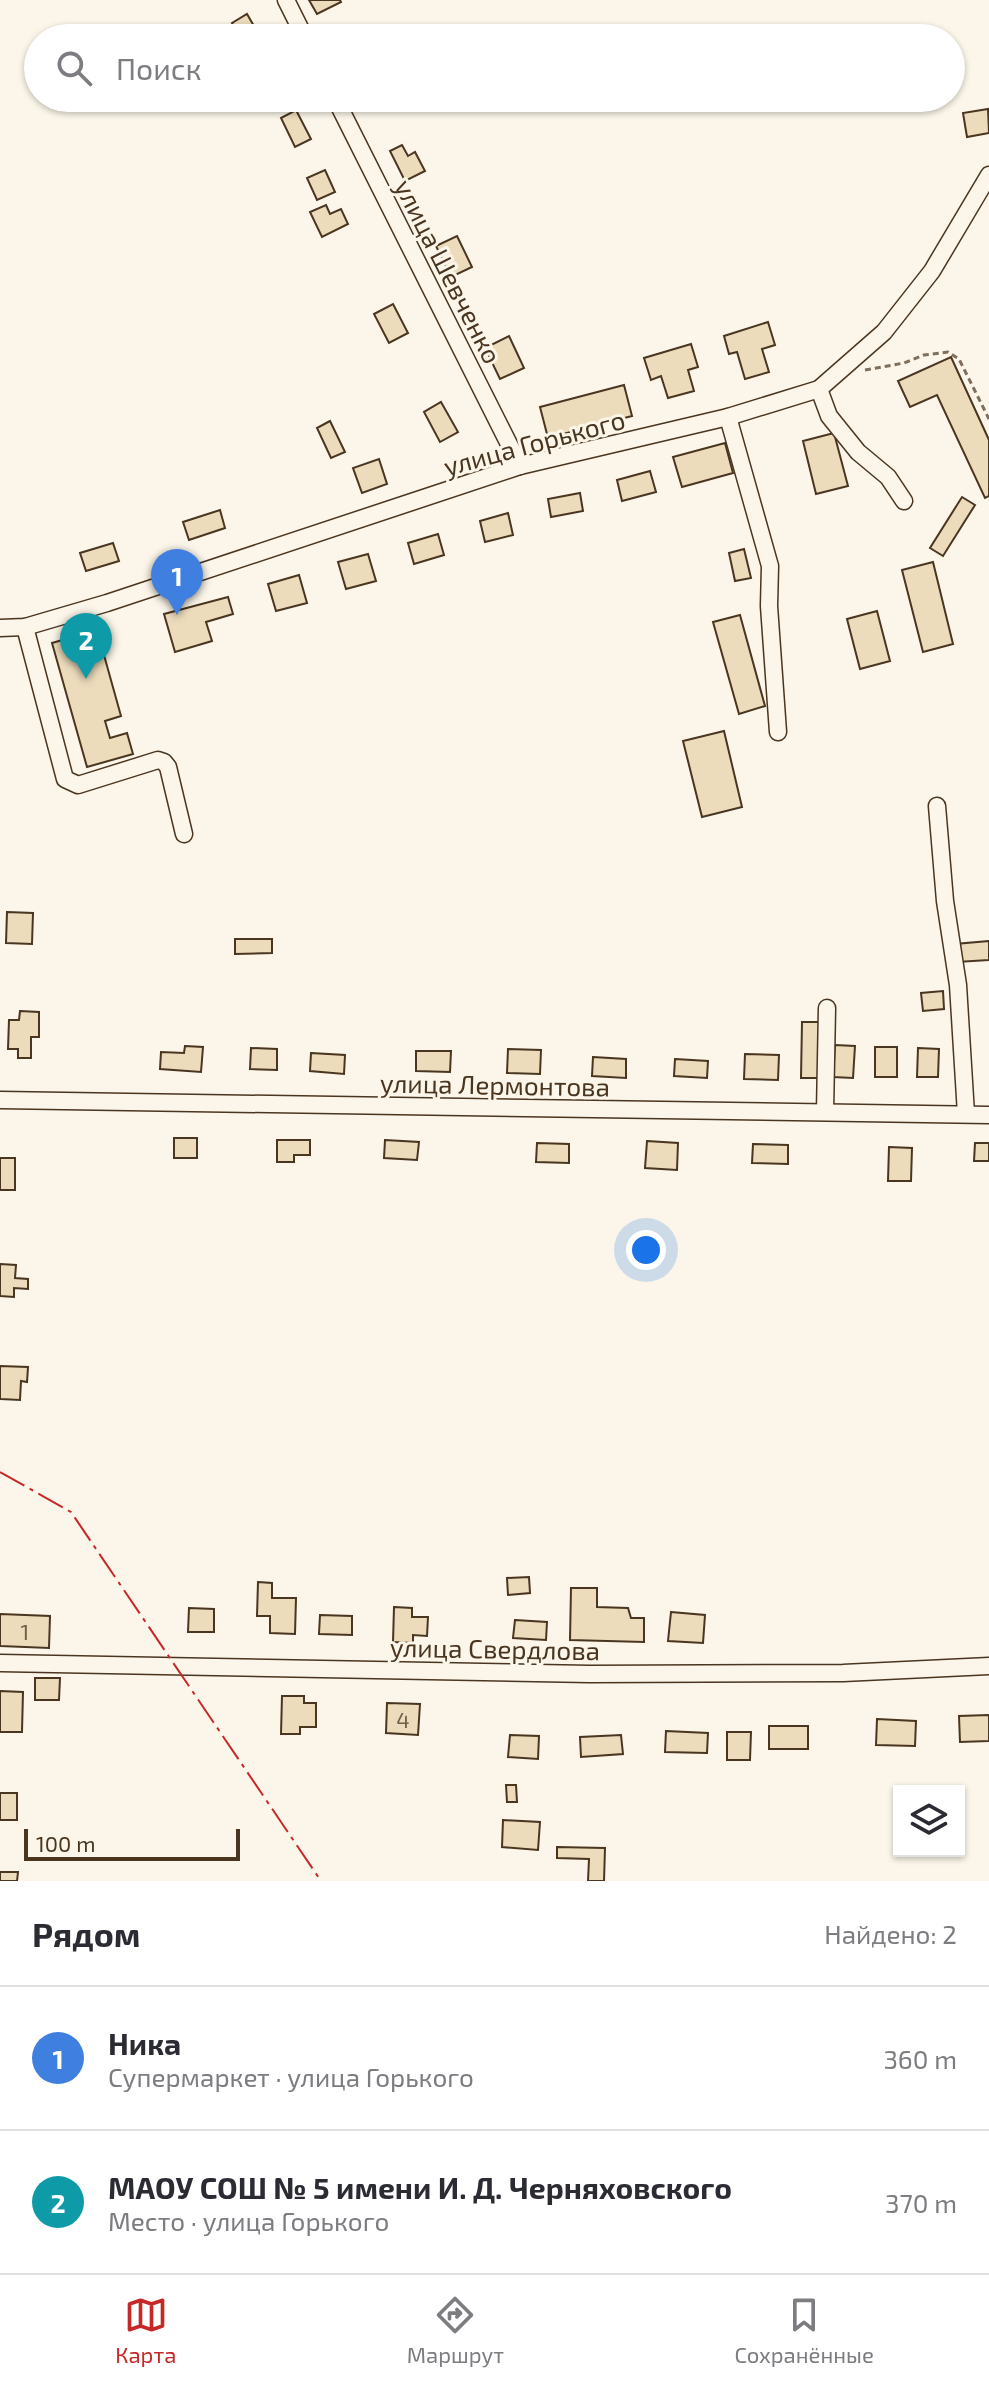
<!DOCTYPE html>
<html lang="ru">
<head>
<meta charset="utf-8">
<style>
  body { margin:0; font-family:"Exo 2",sans-serif; background:#f2f2f3; color:#2b2b33 }
  .controls { position:absolute; right:24px; bottom:24px; display:grid; overflow:hidden; border-radius:0px; box-shadow:0 2px 6px #0004 }
  .controls button { width:72px; height:72px; display:grid; place-items:center; padding:0; border:0; border-bottom:2px solid #e1e1e2; background:#fff; color:#2b2b33; font:40px sans-serif }
  .scale { position:absolute; left:24px; bottom:20px; width:216px; box-sizing:border-box; padding-left:8px; border:4px solid #4a3520; border-top:0; font-size:22px; line-height:28px; white-space:nowrap; color:#4a3520; -webkit-text-stroke:6px #fbf6e9; paint-order:stroke }
  .you { position:absolute; left:646px; top:1250px; width:28px; height:28px; margin:-20px; border:6px solid #fff; border-radius:50%; background:#1a73e8; box-shadow:0 0 0 12px #1a73e833 }
  .badge { display:grid; place-items:center; width:52px; height:52px; border-radius:50%; background:#c62828; color:#fff; font-size:26px; font-weight:700 }
  .pin { position:absolute; translate:-50% -66px; filter:drop-shadow(0 2px 4px #0008) }
  .pin::after { content:''; position:absolute; top:42px; width:28px; height:24px; background:inherit; clip-path:polygon(0 0,100% 0,50% 100%) }
  .list { margin:0; padding:0; list-style:none }
  h2 { display:flex; justify-content:space-between; align-items:center; height:104px; margin:0; padding:0 32px; font-size:34px }
  h2 small { font-size:26px; font-weight:400; color:#7c7c81 }
  .list li { display:grid; grid-template-columns:52px 1fr auto; gap:24px; align-items:center; box-sizing:border-box; height:144px; padding:0 32px; border-top:2px solid #e1e1e2 }
  .list b { display:block; font-size:30px; white-space:nowrap }
  .list p { margin:0; font-size:26px; white-space:nowrap; color:#7c7c81 }
  .list em { font-size:26px; font-style:normal; color:#7c7c81 }
  .icon { flex:none; width:44px; height:44px; fill:none; stroke:currentColor; stroke-width:2; stroke-linecap:round; stroke-linejoin:round }
  .map { position:relative; flex:none; width:989px; height:1881px; overflow:hidden }
  .search { position:absolute; background:#fff; box-shadow:0 2px 6px #0004; left:24px; right:24px; top:24px; height:88px; display:flex; align-items:center; gap:20px; box-sizing:border-box; padding:0 28px; border-radius:44px; color:#7c7c81; font-size:30px }
  .sheet { height:392px; background:#fff }
  nav { display:flex; justify-content:space-around; align-items:center; box-sizing:border-box; height:112px; border-top:2px solid #e1e1e2; background:#fff; font-size:22px; color:#7c7c81 }
  nav a { display:grid; justify-items:center; gap:4px }
  nav .on { color:#c62828 }
  .map>svg:first-child { display:block }
</style>
</head>
<body>
<div class="map">
<svg width="989" height="1881" viewBox="0 0 989 1881">
  <rect width="100%" height="100%" fill="#fbf6e9"/>
  <!-- building -->
  <g fill="#ecdcbc" stroke="#4a3520" stroke-width="2">
    <path d="M 309,0 L 340,0 L 341,2 L 317,14 Z"/>
    <path d="M 247,14 L 261,38 L 241,38 L 232,23 Z"/>
    <path d="M 988,109 L 989,133 L 967,137 L 963,113 Z"/>
    <path d="M 296,110 L 311,139 L 295,147 L 281,118 Z"/>
    <path d="M 402,145 L 408,156 L 415,152 L 425,171 L 405,181 L 390,151 Z"/>
    <path d="M 325,170 L 335,192 L 317,200 L 307,178 Z"/>
    <path d="M 326,205 L 330,214 L 341,209 L 348,224 L 322,237 L 310,212 Z"/>
    <path d="M 457,236 L 472,267 L 451,277 L 436,246 Z"/>
    <path d="M 393,304 L 408,333 L 389,343 L 374,314 Z"/>
    <path d="M 768,322 L 775,345 L 762,349 L 769,372 L 745,379 L 737,352 L 729,354 L 724,336 Z"/>
    <path d="M 509,336 L 524,368 L 500,379 L 485,348 Z"/>
    <path d="M 691,344 L 698,367 L 688,370 L 694,391 L 668,398 L 661,376 L 651,380 L 644,358 Z"/>
    <path d="M 951,357 L 989,440 L 989,496 L 985,498 L 937,395 L 910,407 L 898,381 Z"/>
    <path d="M 624,385 L 632,416 L 548,438 L 540,407 Z"/>
    <path d="M 441,402 L 458,432 L 440,442 L 424,412 Z"/>
    <path d="M 330,421 L 345,452 L 331,458 L 317,428 Z"/>
    <path d="M 834,433 L 848,486 L 816,494 L 803,441 Z"/>
    <path d="M 725,443 L 733,473 L 682,487 L 673,457 Z"/>
    <path d="M 379,459 L 387,484 L 362,493 L 353,468 Z"/>
    <path d="M 650,471 L 656,492 L 622,501 L 617,480 Z"/>
    <path d="M 580,493 L 583,511 L 551,517 L 548,499 Z"/>
    <path d="M 962,497 L 975,505 L 943,556 L 930,548 Z"/>
    <path d="M 220,510 L 225,528 L 189,540 L 183,522 Z"/>
    <path d="M 508,513 L 513,535 L 485,542 L 480,521 Z"/>
    <path d="M 438,534 L 444,555 L 414,564 L 408,543 Z"/>
    <path d="M 113,543 L 119,561 L 86,571 L 80,553 Z"/>
    <path d="M 744,549 L 751,578 L 735,581 L 729,553 Z"/>
    <path d="M 368,554 L 376,581 L 346,589 L 338,562 Z"/>
    <path d="M 933,562 L 953,644 L 923,652 L 902,570 Z"/>
    <path d="M 299,575 L 307,603 L 276,611 L 268,584 Z"/>
    <path d="M 228,597 L 233,614 L 206,622 L 212,641 L 175,652 L 164,614 Z"/>
    <path d="M 877,611 L 890,661 L 860,669 L 847,619 Z"/>
    <path d="M 740,615 L 765,706 L 739,714 L 713,622 Z"/>
    <path d="M 97,630 L 121,716 L 105,721 L 110,738 L 127,733 L 133,754 L 87,767 L 52,643 Z"/>
    <path d="M 724,731 L 742,807 L 702,817 L 683,741 Z"/>
    <path d="M 7,912 L 33,913 L 32,944 L 6,943 Z"/>
    <path d="M 235,939 L 272,939 L 272,953 L 235,954 Z"/>
    <path d="M 989,941 L 989,960 L 957,962 L 955,944 Z"/>
    <path d="M 943,991 L 944,1009 L 923,1011 L 921,993 Z"/>
    <path d="M 20,1011 L 39,1012 L 39,1037 L 31,1037 L 31,1058 L 18,1058 L 18,1049 L 8,1049 L 9,1020 L 19,1020 Z"/>
    <path d="M 802,1022 L 821,1022 L 820,1078 L 801,1078 Z"/>
    <path d="M 835,1045 L 855,1046 L 853,1078 L 833,1077 Z"/>
    <path d="M 185,1046 L 203,1047 L 201,1072 L 160,1069 L 161,1052 L 184,1053 Z"/>
    <rect x="875" y="1047" width="22" height="30"/>
    <path d="M 251,1048 L 277,1049 L 277,1070 L 250,1069 Z"/>
    <path d="M 918,1048 L 939,1049 L 938,1077 L 917,1077 Z"/>
    <path d="M 508,1049 L 541,1050 L 540,1074 L 507,1073 Z"/>
    <path d="M 416,1051 L 451,1051 L 450,1072 L 416,1071 Z"/>
    <path d="M 311,1053 L 345,1055 L 344,1074 L 310,1071 Z"/>
    <path d="M 745,1054 L 779,1055 L 778,1080 L 744,1079 Z"/>
    <path d="M 593,1057 L 626,1059 L 626,1078 L 592,1076 Z"/>
    <path d="M 675,1059 L 708,1061 L 707,1078 L 674,1076 Z"/>
    <rect x="174" y="1138" width="23" height="20"/>
    <path d="M 277,1140 L 310,1140 L 310,1155 L 294,1155 L 294,1162 L 277,1162 Z"/>
    <path d="M 385,1140 L 419,1142 L 417,1160 L 384,1158 Z"/>
    <path d="M 647,1141 L 678,1143 L 677,1170 L 645,1168 Z"/>
    <path d="M 537,1143 L 569,1144 L 569,1163 L 536,1162 Z"/>
    <path d="M 975,1143 L 989,1143 L 989,1161 L 974,1161 Z"/>
    <path d="M 753,1144 L 788,1145 L 788,1164 L 752,1163 Z"/>
    <path d="M 889,1147 L 912,1148 L 911,1181 L 888,1181 Z"/>
    <rect x="0" y="1158" width="15" height="32"/>
    <path d="M 0,1264 L 16,1265 L 15,1278 L 28,1279 L 28,1289 L 14,1288 L 14,1297 L 0,1296 Z"/>
    <path d="M 0,1366 L 28,1367 L 27,1382 L 21,1381 L 20,1400 L 0,1399 Z"/>
    <path d="M 529,1577 L 530,1593 L 508,1595 L 507,1578 Z"/>
    <path d="M 258,1582 L 272,1583 L 272,1598 L 296,1598 L 295,1634 L 270,1633 L 270,1616 L 257,1616 Z"/>
    <path d="M 571,1588 L 597,1588 L 597,1607 L 628,1608 L 631,1618 L 644,1618 L 644,1642 L 570,1640 Z"/>
    <path d="M 394,1607 L 412,1608 L 412,1617 L 428,1617 L 427,1636 L 413,1635 L 413,1643 L 393,1642 Z"/>
    <path d="M 189,1608 L 214,1609 L 214,1632 L 188,1632 Z"/>
    <path d="M 671,1612 L 705,1615 L 703,1643 L 668,1641 Z"/>
    <path d="M 0,1614 L 50,1616 L 49,1648 L 0,1646 Z"/>
    <path d="M 320,1615 L 352,1616 L 352,1635 L 319,1634 Z"/>
    <path d="M 515,1620 L 547,1622 L 546,1640 L 513,1638 Z"/>
    <path d="M 35,1678 L 60,1678 L 59,1700 L 35,1700 Z"/>
    <path d="M 0,1691 L 23,1692 L 22,1732 L 0,1732 Z"/>
    <path d="M 282,1696 L 304,1696 L 304,1703 L 316,1703 L 316,1727 L 300,1727 L 300,1734 L 281,1734 Z"/>
    <path d="M 387,1703 L 420,1704 L 418,1735 L 386,1733 Z"/>
    <path d="M 989,1715 L 989,1741 L 960,1742 L 959,1716 Z"/>
    <path d="M 877,1719 L 916,1721 L 915,1746 L 876,1745 Z"/>
    <rect x="769" y="1726" width="39" height="23"/>
    <path d="M 666,1731 L 708,1733 L 707,1753 L 665,1752 Z"/>
    <path d="M 727,1732 L 751,1732 L 750,1760 L 727,1760 Z"/>
    <path d="M 510,1735 L 539,1736 L 538,1759 L 508,1757 Z"/>
    <path d="M 621,1735 L 623,1754 L 581,1757 L 580,1737 Z"/>
    <path d="M 506,1785 L 516,1785 L 517,1802 L 507,1802 Z"/>
    <rect x="0" y="1793" width="17" height="27"/>
    <path d="M 503,1820 L 540,1822 L 538,1850 L 502,1847 Z"/>
    <path d="M 557,1847 L 605,1848 L 604,1881 L 588,1881 L 589,1859 L 557,1858 Z"/>
    <path d="M 0,1872 L 18,1872 L 17,1881 L 0,1881 Z"/>
  </g>
  <g fill="none" stroke-linecap="round" stroke-linejoin="round">
    <defs>
      <g id="minor">
        <path d="M 286,0 L 305,38"/>
        <path d="M 335,98 L 520,466"/>
        <path d="M 819,389 L 829,416 L 858,452 L 888,477 L 904,501"/>
        <path d="M 728,417 L 770,566 L 769,606 L 778,732"/>
        <path d="M 25,627 L 65,779 L 78,785 L 158,760 L 164,762 L 168,767 L 184,834"/>
        <path d="M 0,628 L 25,627 L 107,603 L 520,466 L 728,417 L 819,389 L 884,332 L 932,271 L 989,175"/>
        <path d="M 937,806 L 945,901 L 958,985 L 966,1114"/>
        <path d="M 0,1100 L 989,1115"/>
        <path d="M 825,1112 L 827,1008"/>
        <path d="M 0,1663 L 590,1674 L 843,1673 L 989,1666"/>
      </g>
    </defs>
    <!-- minor casing -->
    <use href="#minor" stroke="#4a3520" stroke-width="19"/>
    <!-- path -->
    <path stroke="#7f6f5c" stroke-width="3" stroke-dasharray="6 4" stroke-linecap="butt" d="M 865,370 L 904,363 L 924,355 L 948,352 L 959,359 L 989,419"/>
    <!-- minor -->
    <use href="#minor" stroke="#fbf6e9" stroke-width="16"/>
    <!-- power -->
    <path stroke="#c62828" stroke-width="2" stroke-dasharray="28 6 4 6" stroke-linecap="butt" d="M 0,1472 L 71,1512 L 321,1881"/>
  </g>
  <g text-anchor="middle" dominant-baseline="central" stroke-width="6" stroke-linejoin="round" paint-order="stroke">
    <!-- number labels -->
    <g font-size="22" fill="#725f47">
      <text x="25" y="1631">1</text>
      <text x="403" y="1719">4</text>
    </g>
    <!-- street labels -->
    <g font-size="26" fill="#4a3520" stroke="#fbf6e9">
      <text transform="translate(449 271) rotate(63)">улица Шевченко</text>
      <text transform="translate(534 442) rotate(-15)">улица Горького</text>
      <text transform="translate(495 1084) rotate(1)">улица Лермонтова</text>
      <text transform="translate(495 1648) rotate(1)">улица Свердлова</text>
    </g>
  </g>
</svg>
<div class="controls">
<button><svg class="icon" aria-label="layers" viewBox="0 0 24 24"><path d="M12 4l9 5-9 5-9-5zM3 14l9 5 9-5"/></svg></button>
</div>
<div class="scale">100 m</div>
<div class="you"></div>
<div class="pin badge" style="left:177px;top:615px;background:#3f7fe0">1</div>
<div class="pin badge" style="left:86px;top:679px;background:#0f9aa8">2</div>
<div class="search"><svg class="icon" aria-label="search" viewBox="0 0 24 24"><circle cx="10" cy="10" r="6"/><path d="M15 15l6 6"/></svg>Поиск</div>
</div>
<section class="sheet">
<h2>Рядом<small>Найдено: 2</small></h2>
<ul class="list">
<li><span class="badge" style="background:#3f7fe0">1</span><div><b>Ника</b><p>Супермаркет · улица Горького</p></div><em>360 m</em></li>
<li><span class="badge" style="background:#0f9aa8">2</span><div><b>МАОУ СОШ № 5 имени И. Д. Черняховского</b><p>Место · улица Горького</p></div><em>370 m</em></li>
</ul>
</section>
<nav>
<a class="on"><svg class="icon" aria-label="map" viewBox="0 0 24 24"><path d="M3 6l6-2 6 2 6-2v14l-6 2-6-2-6 2zM9 4v14M15 6v14"/></svg>Карта</a>
<a><svg class="icon" aria-label="directions" viewBox="0 0 24 24"><path d="M12 3l9 9-9 9-9-9zM9 14v-3h6M13 9l2 2-2 2"/></svg>Маршрут</a>
<a><svg class="icon" aria-label="saved" viewBox="0 0 24 24"><path d="M7 4h10v16l-5-4-5 4z"/></svg>Сохранённые</a>
</nav>
</body>
</html>
